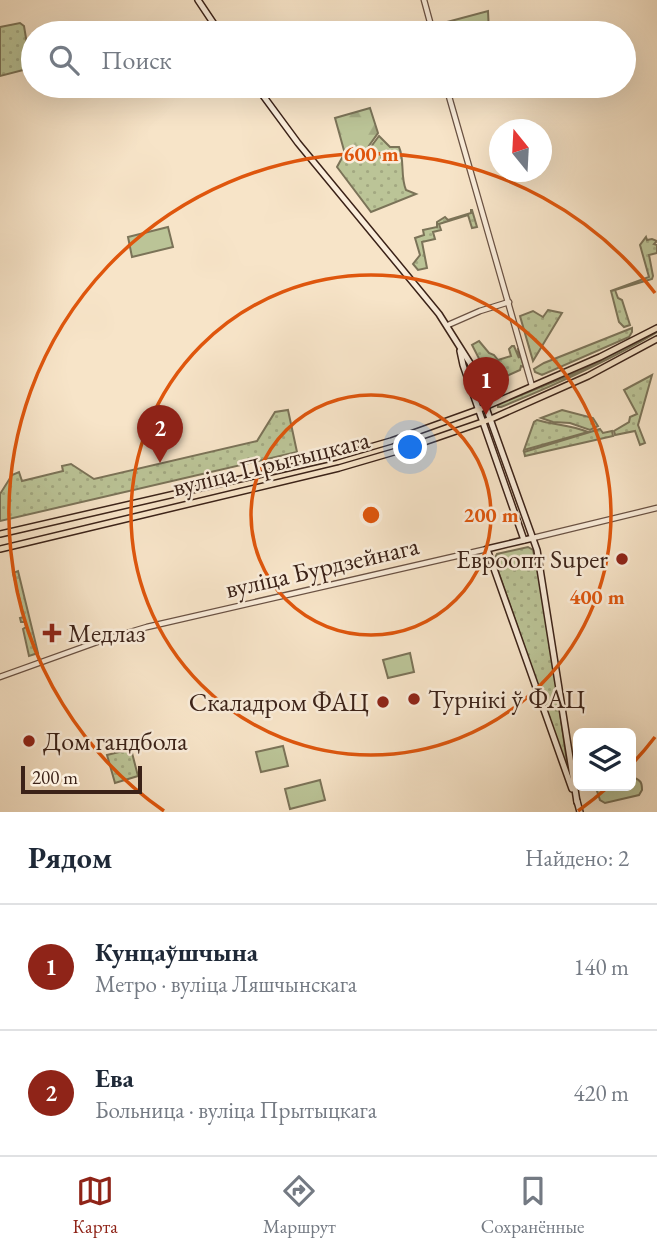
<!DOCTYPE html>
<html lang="ru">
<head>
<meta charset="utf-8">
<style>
  body { margin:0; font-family:"EB Garamond",serif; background:#f2f2f3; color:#1f2937 }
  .controls { position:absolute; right:21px; bottom:21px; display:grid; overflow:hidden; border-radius:10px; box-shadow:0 7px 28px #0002 }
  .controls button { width:63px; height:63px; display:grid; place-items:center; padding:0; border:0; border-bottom:2px solid #e0e1e3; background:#fff; color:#1f2937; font:35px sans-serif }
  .compass { position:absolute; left:489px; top:119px; width:63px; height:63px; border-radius:50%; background:#fff; box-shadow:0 7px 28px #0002; rotate:342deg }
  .scale { position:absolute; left:21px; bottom:18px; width:121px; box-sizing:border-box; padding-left:7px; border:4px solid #3b2218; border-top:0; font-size:19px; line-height:24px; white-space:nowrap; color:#3b2218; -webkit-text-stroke:5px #faeddb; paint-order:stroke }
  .you { position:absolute; left:411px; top:448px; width:24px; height:24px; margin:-18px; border:5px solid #fff; border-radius:50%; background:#1a73e8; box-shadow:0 0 0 10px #1a73e833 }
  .badge { display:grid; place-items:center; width:46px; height:46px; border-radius:50%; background:#8f2418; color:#fff; font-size:23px; font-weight:700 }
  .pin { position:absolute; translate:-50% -58px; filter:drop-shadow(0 2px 4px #0008) }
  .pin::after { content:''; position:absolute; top:37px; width:24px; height:21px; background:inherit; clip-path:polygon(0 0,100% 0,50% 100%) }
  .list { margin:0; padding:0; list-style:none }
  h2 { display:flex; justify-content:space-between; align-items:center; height:91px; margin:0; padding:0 28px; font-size:30px }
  h2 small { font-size:23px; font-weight:400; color:#747a83 }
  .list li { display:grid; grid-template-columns:46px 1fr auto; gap:21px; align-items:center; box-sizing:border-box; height:126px; padding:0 28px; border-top:2px solid #e0e1e3 }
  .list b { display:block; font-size:26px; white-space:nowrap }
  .list p { margin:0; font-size:23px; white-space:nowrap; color:#747a83 }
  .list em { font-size:23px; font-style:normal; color:#747a83 }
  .icon { flex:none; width:38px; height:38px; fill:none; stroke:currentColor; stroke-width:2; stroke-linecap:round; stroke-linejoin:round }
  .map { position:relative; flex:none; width:657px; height:812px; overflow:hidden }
  .search { position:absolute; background:#fff; box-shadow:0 7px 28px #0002; left:21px; right:21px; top:21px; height:77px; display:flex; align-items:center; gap:18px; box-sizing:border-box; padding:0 24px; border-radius:38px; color:#747a83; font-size:26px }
  .sheet { height:343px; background:#fff }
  nav { display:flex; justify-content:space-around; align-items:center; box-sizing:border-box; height:98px; border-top:2px solid #e0e1e3; background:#fff; font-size:19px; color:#747a83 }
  nav a { display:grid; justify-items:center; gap:4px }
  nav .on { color:#8f2418 }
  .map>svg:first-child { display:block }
</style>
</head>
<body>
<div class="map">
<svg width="657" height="812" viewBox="0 0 657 812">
  <defs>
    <pattern id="grass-dots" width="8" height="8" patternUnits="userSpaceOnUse" patternTransform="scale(1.75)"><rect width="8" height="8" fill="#bbc497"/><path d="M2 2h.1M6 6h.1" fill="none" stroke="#a2a881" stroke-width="1.8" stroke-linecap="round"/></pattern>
    <pattern id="forest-firs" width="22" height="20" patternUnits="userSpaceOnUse" patternTransform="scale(1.75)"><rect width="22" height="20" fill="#bbc497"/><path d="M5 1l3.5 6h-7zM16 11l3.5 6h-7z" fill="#a2a881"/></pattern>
  </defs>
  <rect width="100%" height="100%" fill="#f7e4c8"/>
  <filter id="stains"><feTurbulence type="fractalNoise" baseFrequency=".00286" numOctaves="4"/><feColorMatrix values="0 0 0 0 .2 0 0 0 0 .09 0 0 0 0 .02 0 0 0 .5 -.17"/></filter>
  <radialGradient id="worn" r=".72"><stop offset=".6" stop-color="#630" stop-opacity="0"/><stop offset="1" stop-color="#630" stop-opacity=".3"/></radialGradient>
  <!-- grass -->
  <g fill="url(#grass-dots)" stroke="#7b7358" stroke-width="2">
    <path d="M 20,23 L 24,26 L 31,68 L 0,76 L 0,27 Z"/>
    <path d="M 379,136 L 390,147 L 399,147 C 405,161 400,176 406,190 L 416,194 L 371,212 L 337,167 L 343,156 L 364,156 Z"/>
    <path d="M 471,210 L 472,210 L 477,227 L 472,228 L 468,215 L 439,224 L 441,230 L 433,232 L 435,239 L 422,242 L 427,268 L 418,270 L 413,264 L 420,255 L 415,238 L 424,235 L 423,230 L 437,227 L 437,222 L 445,217 L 448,220 L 471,213 Z"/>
    <path d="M 646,237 L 647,240 L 652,239 L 657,241 L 654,244 L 657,245 L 657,253 L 649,255 L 653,276 L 652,279 L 615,290 L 618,298 L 622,300 L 630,325 L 624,327 L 619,322 L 611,291 L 649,277 L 640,245 Z"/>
    <path d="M 548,310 L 562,313 L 533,361 L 520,316 L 533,311 L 543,317 Z"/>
    <path d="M 632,328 L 632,332 L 629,337 L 542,375 L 535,372 L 534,369 L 544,363 Z"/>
    <path d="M 657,331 L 657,332 C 607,362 555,385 501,407 L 498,407 L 498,405 L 502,403 L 580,371 Z"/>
    <path d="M 479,341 L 489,353 L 494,355 L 498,360 L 511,356 L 509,349 L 512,346 L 514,346 L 519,358 L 518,348 L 524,367 L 521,366 L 520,370 L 489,384 L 486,380 L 488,376 L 472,345 Z"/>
    <path d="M 652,375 L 638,425 L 645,443 L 640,445 L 635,431 L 615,435 L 614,431 L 629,422 L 630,417 L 637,414 L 624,390 Z"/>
    <path d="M 288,410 L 297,452 L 0,521 L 0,494 L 12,475 L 19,472 L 22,481 L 63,471 L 62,466 L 71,464 L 94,479 L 257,441 L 275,412 Z"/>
    <path d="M 562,410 L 593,418 L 598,426 L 590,430 L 570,423 L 553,422 L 541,418 Z"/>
    <path d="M 537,420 C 554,425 571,425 588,432 L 524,450 L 534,422 Z"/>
    <path d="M 600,429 L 603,433 L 612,431 L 613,436 L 525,456 L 524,452 Z"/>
    <path d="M 528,547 L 533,550 L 543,594 L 569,776 L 494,559 L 497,554 Z"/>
    <path d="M 18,571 L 38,653 L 29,656 L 23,629 L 26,627 L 25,622 L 21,622 L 20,618 L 24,617 L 13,573 Z"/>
    <path d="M 131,749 L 138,776 L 115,783 L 107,755 Z"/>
  </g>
  <!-- forest -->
  <g fill="url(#forest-firs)" stroke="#7b7358" stroke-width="2">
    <path d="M 488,11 L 489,33 L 458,33 L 456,29 L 449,30 L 447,22 Z"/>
    <path d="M 370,108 L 378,133 L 363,154 L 345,154 L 335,118 Z"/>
  </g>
  <!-- garden -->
  <g fill="#bbc497" stroke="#7b7358" stroke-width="2">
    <path d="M 168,227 L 173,247 L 132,257 L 128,237 Z"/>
    <path d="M 410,653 L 414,672 L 388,678 L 383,660 Z"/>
    <path d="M 283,746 L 288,766 L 261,772 L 256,752 Z"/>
    <path d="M 634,778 C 641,780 642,783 642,790 L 639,795 L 605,803 L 600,800 L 597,791 L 601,786 L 631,786 L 631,779 Z"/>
    <path d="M 320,780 L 325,800 L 290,809 L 285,789 Z"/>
  </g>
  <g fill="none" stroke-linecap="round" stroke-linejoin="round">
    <defs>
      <g id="tertiary">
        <path d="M 424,0 L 433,33"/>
        <path d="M 446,86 L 532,386"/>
        <path d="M 448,325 L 480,311 L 509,302"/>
        <path d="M 533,538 L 657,508"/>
        <path d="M 0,677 L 100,641 L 147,627 L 487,549"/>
      </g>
      <g id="secondary">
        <path d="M 198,0 L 220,33"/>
        <path d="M 256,86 L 298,143 L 439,314 L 470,363 L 537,550 L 577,802"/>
        <path d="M 460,351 L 463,365 L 524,540"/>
        <path d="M 533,538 L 487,549 L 572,789"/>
        <path d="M 577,801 L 580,812"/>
      </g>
      <g id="primary">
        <path d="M 0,534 L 336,457 L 391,441 L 480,409 L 600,357 L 657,328"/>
        <path d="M 0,549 L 339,468 L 404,449 L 491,419 L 588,376 L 657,339"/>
      </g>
    </defs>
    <!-- tertiary casing -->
    <use href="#tertiary" stroke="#6a5244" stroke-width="7"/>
    <!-- secondary casing -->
    <use href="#secondary" stroke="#3b2218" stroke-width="8"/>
    <!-- primary casing -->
    <use href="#primary" stroke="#3b2218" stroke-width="8"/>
    <!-- tertiary -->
    <use href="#tertiary" stroke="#faeddb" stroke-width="4.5"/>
    <!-- secondary -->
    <use href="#secondary" stroke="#faeddb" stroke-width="5"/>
    <!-- primary -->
    <use href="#primary" stroke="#f7e4c8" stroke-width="5"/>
  </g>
  <!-- distance rings -->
  <g fill="none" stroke="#df560d" stroke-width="3.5">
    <circle cx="371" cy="515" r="120"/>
    <circle cx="371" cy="515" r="240"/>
    <path d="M655 737A361 361 0 0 1 633 763M608 787A361 361 0 0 1 578 811M164 811A361 361 0 1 1 655 293"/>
  </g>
  <!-- markers -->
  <g fill="#8f2418" stroke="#faeddb" stroke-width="2.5">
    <circle cx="622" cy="559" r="7"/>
    <path d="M48.5 622.5h7v7h7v7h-7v7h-7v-7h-7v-7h7z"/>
    <circle cx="414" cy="699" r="7"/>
    <circle cx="383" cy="702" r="7"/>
    <circle cx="29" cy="741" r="7"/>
  </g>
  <g text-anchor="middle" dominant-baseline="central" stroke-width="5" stroke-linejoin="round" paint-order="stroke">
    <!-- street labels -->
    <g font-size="26" fill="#3b2218" stroke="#faeddb">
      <text transform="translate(271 463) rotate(-14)">вуліца Прытыцкага</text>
      <text transform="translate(322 567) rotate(-13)">вуліца Бурдзейнага</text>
    </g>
    <!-- poi labels -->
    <g font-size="26" fill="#3b2218" stroke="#faeddb" text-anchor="start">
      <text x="608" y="559" text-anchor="end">Евроопт Super</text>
      <text x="68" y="633">Медлаз</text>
      <text x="428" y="699">Турнікі ў ФАЦ</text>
      <text x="369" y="702" text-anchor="end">Скаладром ФАЦ</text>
      <text x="43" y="741">Дом гандбола</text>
    </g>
  </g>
  <circle cx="371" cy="515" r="10" fill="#df560d" stroke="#faeddb" stroke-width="3.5"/>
  <g font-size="21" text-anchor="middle" font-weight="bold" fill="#df560d" stroke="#faeddb" stroke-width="5" stroke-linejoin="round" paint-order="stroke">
    <text x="371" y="161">600 m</text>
    <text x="491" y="522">200 m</text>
    <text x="597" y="604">400 m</text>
  </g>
  <rect width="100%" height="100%" filter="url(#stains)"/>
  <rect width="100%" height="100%" fill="url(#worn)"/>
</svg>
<div class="controls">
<button><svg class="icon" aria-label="layers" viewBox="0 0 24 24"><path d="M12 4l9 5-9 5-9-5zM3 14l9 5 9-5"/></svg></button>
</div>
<svg class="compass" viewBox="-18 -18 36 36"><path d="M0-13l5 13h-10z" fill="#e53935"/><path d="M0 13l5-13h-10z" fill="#747a83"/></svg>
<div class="scale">200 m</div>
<div class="you"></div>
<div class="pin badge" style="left:486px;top:415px">1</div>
<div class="pin badge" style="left:160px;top:463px">2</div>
<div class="search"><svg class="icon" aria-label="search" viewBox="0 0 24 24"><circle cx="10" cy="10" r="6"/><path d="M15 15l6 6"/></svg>Поиск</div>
</div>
<section class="sheet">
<h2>Рядом<small>Найдено: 2</small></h2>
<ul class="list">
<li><span class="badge">1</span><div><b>Кунцаўшчына</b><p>Метро · вуліца Ляшчынскага</p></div><em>140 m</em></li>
<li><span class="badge">2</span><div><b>Ева</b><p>Больница · вуліца Прытыцкага</p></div><em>420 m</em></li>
</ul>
</section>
<nav>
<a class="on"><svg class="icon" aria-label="map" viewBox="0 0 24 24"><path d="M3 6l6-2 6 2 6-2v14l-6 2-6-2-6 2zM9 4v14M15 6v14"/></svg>Карта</a>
<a><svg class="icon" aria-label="directions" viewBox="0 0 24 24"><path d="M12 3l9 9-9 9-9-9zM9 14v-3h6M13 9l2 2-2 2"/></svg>Маршрут</a>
<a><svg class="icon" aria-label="saved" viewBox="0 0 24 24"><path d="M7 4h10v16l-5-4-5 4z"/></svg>Сохранённые</a>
</nav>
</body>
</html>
